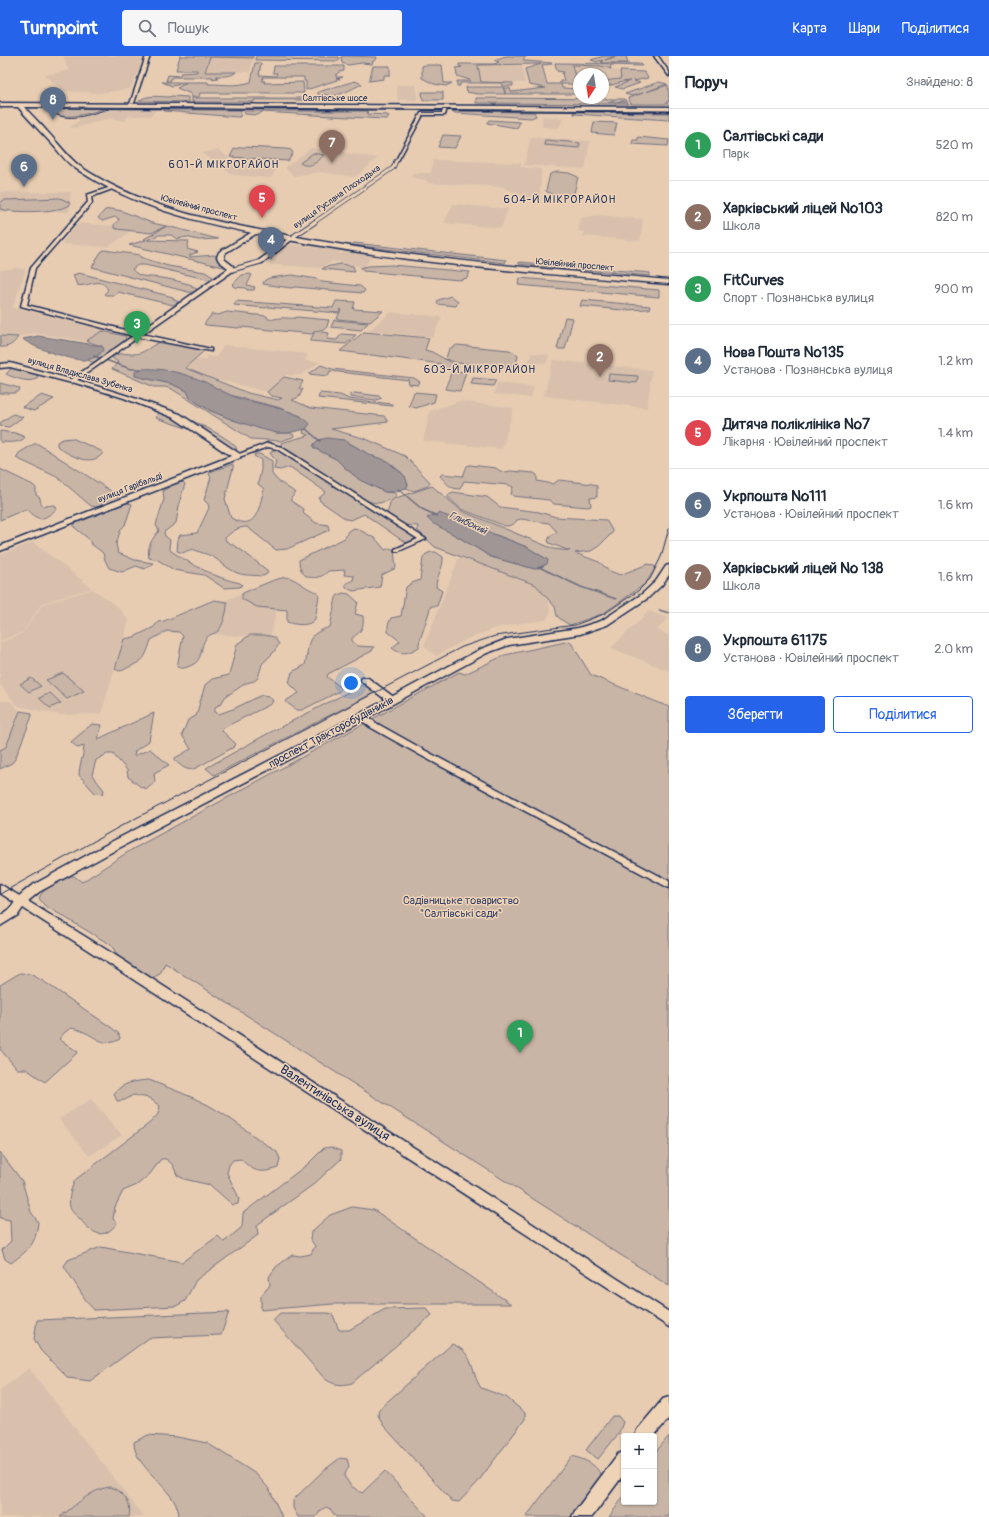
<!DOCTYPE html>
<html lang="uk">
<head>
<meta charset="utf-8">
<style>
  body { margin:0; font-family:Pangolin,sans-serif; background:#f6f6f7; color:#1f2937 }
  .controls { position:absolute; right:12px; bottom:12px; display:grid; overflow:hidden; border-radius:4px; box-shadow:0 1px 3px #0004 }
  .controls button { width:36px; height:36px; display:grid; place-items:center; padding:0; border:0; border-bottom:1px solid #e0e1e3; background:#fff; color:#1f2937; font:20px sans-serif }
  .compass { position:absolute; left:573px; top:12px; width:36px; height:36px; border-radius:50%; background:#fff; box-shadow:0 1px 3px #0004; rotate:192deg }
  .you { position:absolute; left:351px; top:627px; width:14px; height:14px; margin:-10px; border:3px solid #fff; border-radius:50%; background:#1a73e8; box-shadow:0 0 0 6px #1a73e833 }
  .badge { display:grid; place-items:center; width:26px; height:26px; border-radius:50%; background:#2563eb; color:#fff; font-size:13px; font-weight:700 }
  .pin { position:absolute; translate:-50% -33px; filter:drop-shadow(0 1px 2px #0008) }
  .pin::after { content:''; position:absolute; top:21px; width:14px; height:12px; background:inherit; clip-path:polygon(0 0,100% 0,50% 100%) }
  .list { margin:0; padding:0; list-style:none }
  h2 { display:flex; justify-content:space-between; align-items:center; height:52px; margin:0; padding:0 16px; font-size:17px }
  h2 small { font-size:13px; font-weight:400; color:#747a83 }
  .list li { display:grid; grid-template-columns:26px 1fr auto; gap:12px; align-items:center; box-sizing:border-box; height:72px; padding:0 16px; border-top:1px solid #e0e1e3 }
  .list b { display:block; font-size:15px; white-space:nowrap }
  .list p { margin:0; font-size:13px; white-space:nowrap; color:#747a83 }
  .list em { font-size:13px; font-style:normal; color:#747a83 }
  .actions { display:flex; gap:8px; padding:12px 16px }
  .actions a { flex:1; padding:9px 0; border:1px solid #2563eb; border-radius:4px; text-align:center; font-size:14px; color:#2563eb }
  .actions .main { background:#2563eb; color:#fff }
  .icon { flex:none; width:22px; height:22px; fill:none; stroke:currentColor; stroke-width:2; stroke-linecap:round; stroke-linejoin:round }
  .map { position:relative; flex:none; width:669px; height:1461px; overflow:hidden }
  header { display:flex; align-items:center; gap:24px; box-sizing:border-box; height:56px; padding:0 20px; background:#2563eb; color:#fff }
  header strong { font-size:19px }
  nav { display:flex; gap:22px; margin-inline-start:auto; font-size:14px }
  .search { width:280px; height:36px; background:#f6f6f7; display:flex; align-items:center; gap:10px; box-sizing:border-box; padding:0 14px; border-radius:4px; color:#747a83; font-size:15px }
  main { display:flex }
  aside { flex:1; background:#fff }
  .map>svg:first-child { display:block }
</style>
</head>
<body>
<header>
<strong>Turnpoint</strong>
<div class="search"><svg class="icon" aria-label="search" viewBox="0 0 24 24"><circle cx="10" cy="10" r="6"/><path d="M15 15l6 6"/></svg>Пошук</div>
<nav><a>Карта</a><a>Шари</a><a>Поділитися</a></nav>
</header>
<main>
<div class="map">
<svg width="669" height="1461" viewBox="0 0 669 1461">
  <rect width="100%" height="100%" fill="#e7ccb2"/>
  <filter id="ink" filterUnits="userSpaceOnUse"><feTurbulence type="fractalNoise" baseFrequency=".025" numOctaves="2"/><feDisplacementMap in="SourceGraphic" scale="8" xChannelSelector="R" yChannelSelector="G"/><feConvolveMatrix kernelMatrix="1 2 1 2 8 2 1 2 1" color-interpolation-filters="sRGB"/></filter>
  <g filter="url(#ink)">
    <!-- built -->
    <g fill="#d8c0ac">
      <path d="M 63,0 L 146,0 L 130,33 L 98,37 L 63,35 L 45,19 L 70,14 L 66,10 L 65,3 Z"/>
      <path d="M 211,1 L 253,2 L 250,16 L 206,16 Z"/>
      <path d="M 479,9 L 522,10 L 525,27 L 481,26 Z"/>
      <path d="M 572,10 L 601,10 L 619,15 L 621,23 L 603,25 L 603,18 L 579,18 L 579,24 L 577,24 Z"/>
      <path d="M 396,29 L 416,29 L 417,44 L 398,44 Z"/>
      <path d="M 108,53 L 157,53 L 151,60 L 129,60 L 125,65 L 110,62 L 75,72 L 70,71 L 79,65 L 78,62 Z"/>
      <path d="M 542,60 L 563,62 L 559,72 L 542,71 Z"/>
      <path d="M 531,81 L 590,85 L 585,113 L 524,109 Z"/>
      <path d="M 311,92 L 378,102 L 355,121 L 320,116 L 294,120 L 285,112 Z"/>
      <path d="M 218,94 L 230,102 L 213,105 L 201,97 Z"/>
      <path d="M 433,104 L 521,107 L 521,111 L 541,113 L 540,141 L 526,141 L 502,131 L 428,127 L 428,125 L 411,121 L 412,117 L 431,117 Z"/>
      <path d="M 232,105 L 279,109 L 271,122 L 234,119 L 225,114 Z"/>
      <path d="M 0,136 L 71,136 L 69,156 L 0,156 Z"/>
      <path d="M 453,148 L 508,153 L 501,172 L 444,167 Z"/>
      <path d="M 597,159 L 643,163 L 640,185 L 583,180 L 584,176 L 578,175 L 581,162 Z"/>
      <path d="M 78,167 L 136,172 L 108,191 L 61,188 Z"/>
      <path d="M 290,188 L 340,195 L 339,198 L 342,198 L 344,195 L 372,199 L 364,211 L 362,211 L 333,205 L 321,212 L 260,208 Z"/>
      <path d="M 18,212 L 26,213 L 13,251 L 104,274 L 86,285 L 34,277 L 18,281 L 0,280 L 0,214 Z"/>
      <path d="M 391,256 L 442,261 L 433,281 L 368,275 Z"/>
      <path d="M 224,289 L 308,298 L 305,305 L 320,306 L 302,319 L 286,319 L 267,336 L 207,321 L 187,312 L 196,303 L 205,304 L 207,300 L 216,301 Z"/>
      <path d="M 532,297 L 549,299 L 546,308 L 528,306 Z"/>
      <path d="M 553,304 L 652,314 L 647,352 L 544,340 Z"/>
      <path d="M 497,327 L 534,331 L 531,342 L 494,338 Z"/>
      <path d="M 460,345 L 514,352 L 502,393 L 423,385 L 430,355 Z"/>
      <path d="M 33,486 L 92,532 L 42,547 L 23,576 L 0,585 L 0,499 Z"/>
      <path d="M 459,501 L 536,529 L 547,541 L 551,556 L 546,564 L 516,568 L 493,573 L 467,583 L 436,600 L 424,590 Z"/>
      <path d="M 93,533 L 119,552 L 129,565 L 101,658 L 60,659 L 18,650 L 0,629 L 0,587 L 23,577 L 43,548 Z"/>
      <path d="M 252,533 L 278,550 L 270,582 L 210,578 L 219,547 Z"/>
      <path d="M 649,555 L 668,562 L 657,574 L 669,579 L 669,615 L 611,592 Z"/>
      <path d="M 0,645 L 10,645 L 20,655 L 6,691 L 0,694 Z"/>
      <path d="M 91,1043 L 122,1079 L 89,1100 L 59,1063 Z"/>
      <path d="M 29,1312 L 144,1461 L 0,1461 L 0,1334 Z"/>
    </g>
    <!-- green -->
    <g fill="#c9b5a6" stroke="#727282" fill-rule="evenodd">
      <path d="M 180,0 L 253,0 L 253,2 L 210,1 L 205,16 L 236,16 C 231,21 223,20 216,20 L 218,22 L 212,23 L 213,21 L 172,21 L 170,25 L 166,25 L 168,19 L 179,20 L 181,17 L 197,16 L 197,14 L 176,14 Z"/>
      <path d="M 256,0 L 339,1 L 339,5 L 255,4 Z"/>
      <path d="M 344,0 L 377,1 L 376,4 L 373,5 L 372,8 L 362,7 L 348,9 L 342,7 L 341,1 Z"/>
      <path d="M 506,0 L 527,0 L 524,2 L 524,5 L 552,7 L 552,8 L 542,9 L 547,28 L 560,28 L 560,25 L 564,25 L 562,17 L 564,17 L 564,16 L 557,15 L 555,7 L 641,8 L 642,10 L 610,9 L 611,13 L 601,10 L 572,9 L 576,24 L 579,25 L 579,28 L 561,28 L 562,32 L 579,33 L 579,38 L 478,38 L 467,36 L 466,31 L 503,31 L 505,38 L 505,32 L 510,32 L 511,36 L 546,32 L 529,29 L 525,13 L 541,8 L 478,9 L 481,26 L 513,27 L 513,30 L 502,30 L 501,27 L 460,27 L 460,30 L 457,30 L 457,25 L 471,25 L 470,24 L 457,20 L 456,12 L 462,11 L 459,10 L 459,8 L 494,8 L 499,6 L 494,4 Z"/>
      <path d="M 604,0 L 616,0 L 605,4 L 618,0 L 626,0 L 628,7 L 603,7 L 601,6 L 603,4 L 597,6 L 591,4 Z"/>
      <path d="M 255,7 L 261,7 L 259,19 L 276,20 L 277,17 L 273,17 L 274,10 L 344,10 L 344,15 L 339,16 L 336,19 L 336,21 L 343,21 L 336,23 L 340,23 L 306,34 L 306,25 L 304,25 L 304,21 L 263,21 L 262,25 L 265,25 L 264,27 L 303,26 L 304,37 L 200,37 L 199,41 L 191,41 L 191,38 L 177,32 L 186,27 L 172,30 L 162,26 L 208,26 L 208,28 C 226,28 234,31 251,26 Z"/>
      <path d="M 425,9 L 442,9 L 444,27 L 452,27 L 446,30 L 434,28 L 422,22 L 422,10 Z"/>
      <path d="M 373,10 L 390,10 L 390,19 L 384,19 L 384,23 L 369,25 Z"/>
      <path d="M 620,15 L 644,16 L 648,22 L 634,25 L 640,27 L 623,33 L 615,31 L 630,25 C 620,25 614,30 604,30 L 603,25 L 621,23 Z"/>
      <path d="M 355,25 L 362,28 C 353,32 334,44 325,38 L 318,40 L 318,36 Z"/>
      <path d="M 659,26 L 667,28 L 646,36 L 668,29 L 669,46 L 666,46 L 668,48 L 631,48 L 628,42 L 643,37 L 632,40 L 625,38 Z"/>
      <path d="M 422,36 L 443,36 L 443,44 L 423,44 Z"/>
      <path d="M 171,40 L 188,41 L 188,46 L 139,45 C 146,38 161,41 170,41 Z"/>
      <path d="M 192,42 L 333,42 L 333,44 L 254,44 L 254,46 L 192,46 Z"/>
      <path d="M 476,42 L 625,43 L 626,45 L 608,46 L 627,46 L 628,48 L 476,47 Z"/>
      <path d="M 68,52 L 102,52 L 103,53 C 91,57 67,64 56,58 L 59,54 Z"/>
      <path d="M 163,54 L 241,54 L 240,61 L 238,61 L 164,55 Z"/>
      <path d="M 244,55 L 367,55 L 368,58 L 387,59 L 389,60 L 387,63 L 384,63 L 262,56 L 258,59 L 245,58 Z"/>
      <path d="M 452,55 L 534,56 L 536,60 L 531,62 L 455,57 Z"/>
      <path d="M 573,56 L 669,57 L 669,64 L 574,58 Z"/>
      <path d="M 489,64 L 520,66 L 517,72 L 487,67 Z"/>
      <path d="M 594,66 L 617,67 L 614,79 L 592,77 Z"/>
      <path d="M 443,79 L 461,80 L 455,92 L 438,91 Z"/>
      <path d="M 638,81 L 669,84 L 668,90 L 632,88 L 633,84 L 638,84 Z"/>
      <path d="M 545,84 L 580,87 L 579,92 L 544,89 Z"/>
      <path d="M 243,91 L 286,93 L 291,94 L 293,97 L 288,105 L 230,101 L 234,93 Z"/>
      <path d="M 313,97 L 324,99 C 318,106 309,113 300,107 Z"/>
      <path d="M 557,116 L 569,117 L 578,121 L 574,137 C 566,141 554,141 546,135 L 550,118 Z"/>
      <path d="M 60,142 L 69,146 L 70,149 C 57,157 14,157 0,153 L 0,146 L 5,144 Z"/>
      <path d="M 111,153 L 122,155 L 152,167 L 166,170 L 151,177 L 117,173 L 114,172 C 113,166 118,167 119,163 L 115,161 L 102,165 L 98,162 L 105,154 Z"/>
      <path d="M 167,170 L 218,183 L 198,184 L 186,181 L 177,183 L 171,179 L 159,179 L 147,184 L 189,185 L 187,193 L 198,196 L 190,199 L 190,201 L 214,199 L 218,200 L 218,205 L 228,212 L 129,189 L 146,184 L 144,183 Z"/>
      <path d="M 354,187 L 506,204 L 505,207 L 352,189 Z"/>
      <path d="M 104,194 L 140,199 L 140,201 L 168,210 L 205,216 L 213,221 L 209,224 L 206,223 L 145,209 L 138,209 L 132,213 C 139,223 150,220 161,222 C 171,223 181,226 192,229 L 192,231 L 197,233 L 194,236 L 188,236 L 92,211 L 101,196 Z"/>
      <path d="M 519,206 L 650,217 L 650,220 L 519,208 Z"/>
      <path d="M 341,208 L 353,210 L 355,216 L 322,213 L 325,211 Z"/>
      <path d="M 392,209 L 470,216 L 467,222 L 459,224 L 363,215 L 360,212 L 368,210 Z"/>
      <path d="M 79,217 L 173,241 L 173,243 L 179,246 L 173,249 L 118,236 L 114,239 L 106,239 L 104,238 L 108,234 C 102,219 87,232 77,229 L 73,219 Z"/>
      <path d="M 250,218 L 252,219 L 247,229 L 255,231 L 254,234 L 247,234 L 246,232 L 234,231 L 232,229 L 242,219 Z"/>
      <path d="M 292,219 L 317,223 L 322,226 L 360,230 L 365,234 L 363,237 L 295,231 L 291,232 L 263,228 L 264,225 L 269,222 Z"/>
      <path d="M 520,222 L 659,234 L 659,241 L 518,229 Z"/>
      <path d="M 451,240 L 458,245 L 456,250 L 437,248 L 438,244 Z"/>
      <path d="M 582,244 L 650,250 L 649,253 L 623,254 L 580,250 Z"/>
      <path d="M 236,245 L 333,252 L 336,245 L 355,246 L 353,253 L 383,255 L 370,266 L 337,263 L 341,253 L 339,257 L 267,251 L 266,252 L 234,249 Z"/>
      <path d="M 227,256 L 267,260 L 268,263 C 274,264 276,262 281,262 C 287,261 292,264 297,261 L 329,264 L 326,273 L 315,275 L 312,278 L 241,271 L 238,272 L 206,269 L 204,268 L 212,258 L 218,259 Z"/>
      <path d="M 565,261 L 573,262 L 565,293 L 557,293 Z"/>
      <path d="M 334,264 L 368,267 L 361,274 L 331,271 Z"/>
      <path d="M 102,275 L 125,280 L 126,282 C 123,287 102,305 96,306 C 93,307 90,305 87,304 L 100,298 L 102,290 L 86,285 Z"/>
      <path d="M 315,275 L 329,277 L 327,283 L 337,284 L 341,278 L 356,279 L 346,288 L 310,285 Z"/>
      <path d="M 364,276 L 429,282 L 425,294 L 432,296 L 459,311 L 452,313 L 441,312 L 442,308 L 340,295 Z"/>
      <path d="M 0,280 L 18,281 C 14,288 8,292 0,291 Z"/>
      <path d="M 163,286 L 205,294 L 185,312 L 248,337 L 278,344 L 282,342 L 271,340 L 267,336 L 284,321 L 303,325 L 299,333 L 303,333 L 299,341 L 292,344 L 311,352 L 384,360 L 388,366 L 331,373 L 366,383 L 405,400 L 430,426 L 428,430 L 414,435 L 406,432 L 408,429 L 402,417 L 387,405 L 370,399 L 344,384 L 314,388 L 314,392 L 336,403 L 345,412 L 360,424 L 385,436 L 396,437 L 396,441 C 391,443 385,446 379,447 C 351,447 309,402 281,391 L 281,387 L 309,379 L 303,377 L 304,373 L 306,373 L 301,360 L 277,351 L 230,339 L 203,326 L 170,316 L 148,313 L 135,320 L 171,328 L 188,335 L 190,342 L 209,354 L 233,364 L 277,377 L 290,377 L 294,379 L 293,381 L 281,385 L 251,383 L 172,333 L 165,331 L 154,331 L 112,313 L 118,306 L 112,302 C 119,294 131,300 140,297 C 149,294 153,287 163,286 Z"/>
      <path d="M 457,289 L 509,294 L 514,296 L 518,300 L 516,308 L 510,311 L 457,307 L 448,304 L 446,302 L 449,293 Z"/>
      <path d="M 321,309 L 332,313 L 414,322 L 420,326 L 418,329 L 408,328 L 409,324 L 330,315 L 328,320 L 309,318 Z"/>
      <path d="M 12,312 L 36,317 L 38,322 C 31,328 14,322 6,318 Z"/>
      <path d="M 452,315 L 466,316 L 460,335 L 445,333 Z"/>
      <path d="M 609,318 L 638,320 L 637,327 L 608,324 Z"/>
      <path d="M 473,322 L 496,324 L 493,330 L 471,328 Z"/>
      <path d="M 0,327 L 19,332 L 20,334 C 14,340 7,335 0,338 Z"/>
      <path d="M 414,336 L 436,338 L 434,346 L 416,352 L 409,350 Z"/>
      <path d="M 320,337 L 340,339 L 349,343 L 392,348 L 392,350 L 318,342 Z"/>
      <path d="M 355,337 L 379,340 L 382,342 L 376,344 L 350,341 L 350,338 Z"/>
      <path d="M 42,339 L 54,343 L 34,355 L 22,351 Z"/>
      <path d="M 160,356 C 164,356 169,356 173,357 C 184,360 234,383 237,393 L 228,398 L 224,397 L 192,374 L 156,362 L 157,357 Z"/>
      <path d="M 13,358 L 23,361 L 9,371 L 0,370 L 0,367 Z"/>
      <path d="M 0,375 L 15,377 L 25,381 C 21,388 8,386 0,386 Z"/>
      <path d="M 72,382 L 101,395 L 103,397 C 92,412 68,399 57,390 L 57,386 L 63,383 Z"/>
      <path d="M 34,388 L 38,388 L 117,439 L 118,443 L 97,451 L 91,450 L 57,421 L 16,402 L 19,397 Z"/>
      <path d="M 275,393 L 280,393 L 418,482 L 410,487 L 406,487 L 364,458 L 351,464 L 346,463 L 320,445 L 319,442 L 326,436 L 290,411 L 280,414 L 274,413 L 276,405 L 270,397 Z"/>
      <path d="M 255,398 L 260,398 L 272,405 L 272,418 L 278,425 L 296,437 L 291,442 L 291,445 L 303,453 L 304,458 L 316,467 L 328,469 L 329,474 L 287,493 L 276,494 L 247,471 C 238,471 231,476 225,482 L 226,485 L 240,493 L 268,515 L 267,518 L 263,520 C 254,519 243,520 235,516 C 222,510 218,501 203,497 C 193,494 194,491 183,497 L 177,495 L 178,483 L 180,479 L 197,477 L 209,452 L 208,448 L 204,444 L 211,421 L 209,419 L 210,416 L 233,408 L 233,412 L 225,443 L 231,462 C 257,477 259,451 264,433 L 258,428 L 261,414 L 261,404 L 254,400 Z"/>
      <path d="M 470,409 L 496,412 L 500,415 L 506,416 L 510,415 L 534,417 L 537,419 L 537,425 L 553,428 L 559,424 L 593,428 L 597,430 L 597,441 L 590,442 L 591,450 L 588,451 L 554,448 L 549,444 L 513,440 L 511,438 L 513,431 L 509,429 L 464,425 L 460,433 C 449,433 447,427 440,420 L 442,418 L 463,420 L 467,410 Z"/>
      <path d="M 0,413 L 33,429 L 36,432 L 36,439 L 40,442 C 41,453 47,449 55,449 L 57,453 C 51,457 43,466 36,461 C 32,459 31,455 26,453 L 0,464 Z"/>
      <path d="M 183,426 L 185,428 L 180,444 L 176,467 L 164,476 L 165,480 L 170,484 L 169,491 L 171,495 C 193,509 215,522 240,527 L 242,529 L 240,531 L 224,532 L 204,519 L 174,514 L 158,504 L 149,502 C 146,492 153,481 159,475 L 156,469 L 164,443 L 163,435 L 172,429 Z"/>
      <path d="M 432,430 L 462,455 L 554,493 L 570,495 L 549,487 L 548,484 L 551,479 L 557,476 L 549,467 L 521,463 L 517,464 C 514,469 510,470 505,470 L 461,453 L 448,441 L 449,438 L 453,436 L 487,441 L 500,451 L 539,456 L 556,461 L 606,464 L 613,476 L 599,490 L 591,495 L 575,497 L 599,506 L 610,515 L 620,519 L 648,508 L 656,511 L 646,527 L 617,548 L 602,558 L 570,569 L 563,565 L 557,560 L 555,551 L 536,529 L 435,491 L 417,474 L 418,470 L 401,469 L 387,459 L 390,447 L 393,443 ZM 436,459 L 453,462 L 527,491 L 548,504 L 544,510 L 535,513 L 491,501 L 427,462 Z"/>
      <path d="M 127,447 L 132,448 L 125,469 L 121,473 L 116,488 L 118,497 L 135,504 L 153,507 L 145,513 L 136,510 L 122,516 L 109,512 L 105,504 L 103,497 L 90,487 L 90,484 L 74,471 L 74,468 Z"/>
      <path d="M 354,472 L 358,473 L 376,483 L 385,494 L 390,492 L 394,494 L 396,512 L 382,519 L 380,531 L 353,535 L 347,532 L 345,528 L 353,524 L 354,520 L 344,519 L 345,514 L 328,515 C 323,522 308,525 302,516 C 300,513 299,507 299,504 L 345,482 L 348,475 Z"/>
      <path d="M 431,496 L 436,496 L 443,501 C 444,512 436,520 436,531 L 442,535 L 437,550 L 431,550 L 419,587 L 419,591 C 409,597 402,600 392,592 L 400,585 L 388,576 L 388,569 L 391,562 L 401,560 L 406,531 L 412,527 L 420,524 L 423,502 L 426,498 Z"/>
      <path d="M 286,521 C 298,523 305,533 317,536 L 319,540 L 315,563 C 310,571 295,569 287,566 L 287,554 L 257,551 L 242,543 L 242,538 L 245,536 L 274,524 Z"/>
      <path d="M 343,537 L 349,538 L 358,546 L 355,558 L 363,560 C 364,571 362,575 352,582 L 352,585 L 358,590 L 374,591 L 372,595 L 328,618 L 327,621 L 342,632 L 338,636 L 302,654 L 297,654 L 286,646 L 287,644 L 299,637 L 289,627 L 292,616 L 305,609 C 310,586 305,579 330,571 L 336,542 L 338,539 Z"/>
      <path d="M 214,544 L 227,546 C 228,553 223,570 218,575 C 215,578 210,578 207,581 C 199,590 204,604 192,609 C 186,612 182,613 177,611 L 183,580 L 179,576 L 167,575 L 151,584 C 144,604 146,603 127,612 C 122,615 120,616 115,613 L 124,583 L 134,581 L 154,571 L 158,566 L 164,565 Z"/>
      <path d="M 250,579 L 264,579 L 274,581 L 279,588 L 273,597 L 262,608 L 258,622 L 254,625 L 246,627 L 225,641 L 221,648 L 215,651 L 215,656 L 219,658 L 233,653 L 262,639 L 269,640 L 273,645 L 271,648 L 223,672 L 222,675 L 236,688 L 234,691 L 196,712 C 187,716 183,711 175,705 L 175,702 L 191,693 L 182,679 L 188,664 L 196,660 L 205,629 L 212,623 L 229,619 L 237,588 Z"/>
      <path d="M 570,585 L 591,619 L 669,651 L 669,1230 L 165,907 L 160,918 L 152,922 L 118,900 L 111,889 L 44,849 L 39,842 C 43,831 61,825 71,820 L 74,820 L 82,826 L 131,794 L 459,616 L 465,618 L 505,599 Z"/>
      <path d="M 63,617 L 84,635 L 67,643 L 46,624 Z"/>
      <path d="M 31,622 L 41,630 L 29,636 L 20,628 Z"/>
      <path d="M 366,627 L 377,635 L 214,719 L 206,712 L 267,678 Z"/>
      <path d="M 50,637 L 61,647 L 50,652 L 39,642 Z"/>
      <path d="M 20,655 L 32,657 L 32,660 L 15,703 L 12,707 L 0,713 L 0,694 L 6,691 Z"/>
      <path d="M 154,657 L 149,685 L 135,695 L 134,700 L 150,693 L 169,709 L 154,717 L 155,726 L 147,733 L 141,731 L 128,721 L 127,714 L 113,698 L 107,698 L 96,704 L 92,719 L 104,734 L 103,738 L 95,737 L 79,719 C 79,708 84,700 84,690 L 78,692 L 71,686 L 92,668 L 102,669 L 98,683 Z"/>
      <path d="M 20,917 L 30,918 L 43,925 L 112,972 L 119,978 L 120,983 C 104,992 98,982 84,976 C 80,974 76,973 71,972 L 65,976 L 59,983 L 78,996 L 45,1026 L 26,1013 L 17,1013 L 0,993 L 0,929 Z"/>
      <path d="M 149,1024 C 169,1032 189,1039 208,1049 C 232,1062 254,1081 277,1096 L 280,1103 L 278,1112 C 261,1118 253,1116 241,1103 L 233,1104 L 229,1109 L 227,1117 L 239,1142 L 238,1148 L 233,1149 L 210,1129 L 184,1123 L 177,1119 L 173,1109 L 166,1103 L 161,1103 L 150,1118 L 137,1129 L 123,1135 L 115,1151 L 113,1163 L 117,1167 C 104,1185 92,1178 80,1163 C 77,1160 71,1156 70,1151 C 68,1141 71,1133 75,1124 L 151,1066 L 158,1058 L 160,1050 L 149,1042 L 133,1039 L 125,1044 L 117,1045 L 114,1038 C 122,1026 136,1025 149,1024 Z"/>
      <path d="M 331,1091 L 341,1095 L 341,1103 L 314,1128 L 257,1169 L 258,1179 L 196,1224 L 185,1245 L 176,1250 L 94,1254 L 87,1246 L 64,1210 L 68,1204 L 101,1191 L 182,1206 L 218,1180 L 224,1186 L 242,1171 L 243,1157 L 308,1108 L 324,1092 Z"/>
      <path d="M 0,1096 L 22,1125 L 31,1156 L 38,1166 C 36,1188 29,1194 11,1207 L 5,1203 L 2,1194 L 11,1185 L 10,1164 L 0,1162 Z"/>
      <path d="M 352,1151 L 374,1154 L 511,1248 L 333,1248 L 261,1254 L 261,1240 L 270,1229 L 269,1221 L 276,1211 L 292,1199 L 301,1200 L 311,1198 L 315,1190 L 310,1183 L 311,1176 L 330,1159 Z"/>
      <path d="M 426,1252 L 432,1259 L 352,1327 C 341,1330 334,1329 325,1323 L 273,1264 L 280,1257 L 328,1257 L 333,1259 L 339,1274 L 349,1274 L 385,1253 Z"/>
      <path d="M 229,1256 L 221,1279 L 149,1282 L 90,1325 L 68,1322 L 41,1295 L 34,1283 L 37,1264 Z"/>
      <path d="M 452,1288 C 475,1297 470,1315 481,1332 L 506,1341 L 525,1357 L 525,1363 L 477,1427 L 459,1446 L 452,1445 L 383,1369 L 378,1359 L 379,1353 Z"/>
      <path d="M 612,1360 L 618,1360 L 623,1366 L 619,1377 L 598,1403 L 586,1394 Z"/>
      <path d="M 148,1379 L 177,1381 L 207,1387 L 256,1418 L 270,1434 L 282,1461 L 176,1461 L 179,1458 C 175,1432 133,1411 134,1386 Z"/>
      <path d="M 669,1380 L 669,1461 L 609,1461 L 624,1440 L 624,1446 L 654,1446 L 654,1398 Z"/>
      <path d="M 572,1400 C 587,1404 601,1410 602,1426 L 576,1461 L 526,1461 Z"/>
      <path d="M 340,1402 L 347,1403 L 349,1410 L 344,1420 L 351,1430 L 362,1437 L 385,1415 L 428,1461 L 336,1461 L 330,1453 L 326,1451 L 321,1454 L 316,1461 L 298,1461 L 293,1452 L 293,1444 L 323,1415 Z"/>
      <path d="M 110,1431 C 124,1436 132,1446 129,1461 L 60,1461 C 75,1450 91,1433 110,1431 Z"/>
    </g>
    <!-- water -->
    <g fill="#a09696" stroke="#6b6d80">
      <path d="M 38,280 L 102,290 L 104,293 C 100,300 91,304 83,304 C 71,304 31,291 23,283 Z"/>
      <path d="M 141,313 C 161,311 187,318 205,326 C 217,332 228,339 241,343 C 258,348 300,354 310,368 L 306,373 L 288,377 L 277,377 L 261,373 L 233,364 L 209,354 L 190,342 L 187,335 L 171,328 L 135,320 L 135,316 Z"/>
      <path d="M 327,382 L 344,384 L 370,399 L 387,405 L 405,420 L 408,429 L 406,432 L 393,436 L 385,436 L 360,424 L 345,412 L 336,403 L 314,392 L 314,388 L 318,384 Z"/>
      <path d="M 439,457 L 527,491 L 548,504 L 547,508 L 535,513 L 491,501 L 462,483 L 432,467 L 427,462 Z"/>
    </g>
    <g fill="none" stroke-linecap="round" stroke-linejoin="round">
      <!-- stream -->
      <g stroke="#6b6d80" stroke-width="1.5">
        <path d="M 94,300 L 131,313 L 141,313"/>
        <path d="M 306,373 L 320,385"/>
        <path d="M 398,433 L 422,453 L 437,460"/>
        <path d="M 539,511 L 581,531 L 616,543"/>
        <path d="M 659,554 L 669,557"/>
      </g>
      <defs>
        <path id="pedestrian-far1" d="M 313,167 L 393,112 L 396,105"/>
        <g id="pedestrian">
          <path d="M 294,180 L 315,166"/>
          <path d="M 231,214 L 260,206"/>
        </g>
        <g id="minor">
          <path d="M 654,0 L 658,0 L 669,16 L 669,20 Z"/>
          <path d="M 444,51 L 447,52 L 445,59 L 423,59 L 398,105 L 395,106 L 421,57 L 442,57 Z"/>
          <path d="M 111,131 L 115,132 L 91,141 L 92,147 L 35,212 L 27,249 L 137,277 L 211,293 L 211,295 L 137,281 L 21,250 L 31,212 L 88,146 L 87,139 Z"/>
          <path d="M 289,182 L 293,183 L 262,207 L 258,207 L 258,205 Z"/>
          <path d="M 10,307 L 74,324 L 75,325 L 72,327 L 10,311 L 0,312 L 0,308 Z"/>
          <path d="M 268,387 L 281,391 L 426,483 L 399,495 L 395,495 L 395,493 L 418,483 L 277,393 L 268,391 L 239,401 L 237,402 L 234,400 Z"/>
          <path d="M 362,622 L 368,622 L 395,642 L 396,644 L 395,646 L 389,646 L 362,626 L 361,624 Z"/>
          <path d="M 359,658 L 365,658 L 376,667 L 426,695 L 669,825 L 669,832 L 420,699 L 370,671 L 359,662 L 358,660 Z"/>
        </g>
        <g id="tertiary">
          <path d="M 146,0 L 150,0 L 134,47 L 130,48 Z"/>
          <path d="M 254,175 L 259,176 L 225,197 L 224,203 L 233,210 L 233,215 L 77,324 L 128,340 L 180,358 L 240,398 L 240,402 L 0,495 L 0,490 L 231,400 L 174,362 L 124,342 L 69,325 L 228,213 L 228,212 L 219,205 L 217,201 L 219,196 Z"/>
          <path d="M 0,828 L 118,901 L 669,1256 L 669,1271 L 0,837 Z"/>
        </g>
        <g id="secondary">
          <path d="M 669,509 L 669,519 L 662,529 L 648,542 L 607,569 L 580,578 L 509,589 L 487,597 L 341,676 L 119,792 L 39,836 L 27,846 L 18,859 L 0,870 L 0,860 L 10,853 L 19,840 L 31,830 L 111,786 L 333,672 L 481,593 L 507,583 L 578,572 L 601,565 L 642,538 L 656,525 L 666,510 Z"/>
          <path d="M 669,1341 L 669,1362 L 654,1380 L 635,1380 L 637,1374 L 663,1343 Z"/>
          <path d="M 624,1396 L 624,1418 L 592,1461 L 572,1461 L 575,1455 L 618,1398 Z"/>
        </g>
        <path id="primary" d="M 0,47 L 669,51 L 669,55 L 24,51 C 36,63 48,76 59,89 C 65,96 71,103 78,109 C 139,151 214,166 286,179 C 412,203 541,213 669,224 L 669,228 C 541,218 414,208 288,184 C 214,170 138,155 75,112 C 66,106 60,97 53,89 C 41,76 29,64 18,51 L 0,51 Z"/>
      </defs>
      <!-- pedestrian-far1 casing -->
      <use href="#pedestrian-far1" stroke="#1b2f5e" stroke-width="4.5"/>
      <!-- pedestrian casing -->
      <use href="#pedestrian" stroke="#1b2f5e" stroke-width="5.5"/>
      <!-- minor casing -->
      <use href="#minor" stroke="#1b2f5e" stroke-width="3"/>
      <!-- tertiary casing -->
      <use href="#tertiary" stroke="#1b2f5e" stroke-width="3"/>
      <!-- secondary casing -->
      <use href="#secondary" stroke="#1b2f5e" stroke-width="3"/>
      <!-- primary casing -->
      <use href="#primary" stroke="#1b2f5e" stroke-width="3"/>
      <!-- pedestrian-far1 -->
      <use href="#pedestrian-far1" stroke="#efd3b6" stroke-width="3"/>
      <!-- pedestrian -->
      <use href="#pedestrian" stroke="#efd3b6" stroke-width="3.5"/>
      <!-- minor -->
      <use href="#minor" fill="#efd3b6" fill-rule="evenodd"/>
      <!-- tertiary -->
      <use href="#tertiary" fill="#efd3b6" fill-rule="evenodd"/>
      <!-- secondary -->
      <use href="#secondary" fill="#efd3b6" fill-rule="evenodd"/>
      <!-- primary -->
      <use href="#primary" fill="#efd3b6" fill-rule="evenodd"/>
      <!-- tram -->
      <g stroke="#1b2f5e" stroke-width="1">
        <path d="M 113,52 C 93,56 72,68 53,57 L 58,53 L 71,51 L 669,55"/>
        <path d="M 0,838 L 121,770 L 462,591 L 495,580 L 575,569 L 604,558 L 638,535 L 650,523 L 661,501 L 669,472"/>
      </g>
    </g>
  </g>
  <g text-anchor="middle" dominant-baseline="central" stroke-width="3" stroke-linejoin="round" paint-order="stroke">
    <!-- far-street labels -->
    <g font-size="9" fill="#1b2f5e" stroke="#efd3b6">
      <text x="335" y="42">Салтівське шосе</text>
      <text transform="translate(337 141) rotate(-35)">вулиця Руслана Плоходька</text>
      <text transform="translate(199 152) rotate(15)">Ювілейний проспект</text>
      <text transform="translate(575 209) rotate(5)">Ювілейний проспект</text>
      <text transform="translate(80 319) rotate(16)">вулиця Владислава Зубенка</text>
      <text transform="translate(130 432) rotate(-21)">вулиця Гарібальді</text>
    </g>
    <!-- far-water labels -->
    <g font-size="10" font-style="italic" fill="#364469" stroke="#efd3b6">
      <text transform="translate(468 467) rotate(25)">Глибокий</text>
    </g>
    <!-- far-quarter labels -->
    <g font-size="11" letter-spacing="1" fill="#1b2f5e" stroke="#efd3b6">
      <text x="224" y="108">601-Й МІКРОРАЙОН</text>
      <text x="560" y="143">604-Й МІКРОРАЙОН</text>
      <text x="480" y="313">603-Й МІКРОРАЙОН</text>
    </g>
    <!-- street labels -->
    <g font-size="11" fill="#1b2f5e" stroke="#efd3b6">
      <text transform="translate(331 676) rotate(-28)">проспект Тракторобудівників</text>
    </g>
    <!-- park labels -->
    <g font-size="11" fill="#354369" stroke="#efd3b6">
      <text x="461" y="844">Садівницьке товариство<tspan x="461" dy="13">"Салтівські сади"</tspan></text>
    </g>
    <!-- near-street labels -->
    <g font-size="13" fill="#1b2f5e" stroke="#efd3b6">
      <text transform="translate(335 1047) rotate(33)">Валентинівська вулиця</text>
    </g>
  </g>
</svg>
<div class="controls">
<button>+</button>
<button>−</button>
</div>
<svg class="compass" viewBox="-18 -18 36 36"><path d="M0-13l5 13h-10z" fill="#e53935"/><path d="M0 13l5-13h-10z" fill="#747a83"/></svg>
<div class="you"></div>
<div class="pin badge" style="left:520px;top:997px;background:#2e9e5b">1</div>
<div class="pin badge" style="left:600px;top:321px;background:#8d6e63">2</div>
<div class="pin badge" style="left:137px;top:288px;background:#2e9e5b">3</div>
<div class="pin badge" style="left:271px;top:204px;background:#5c6f8a">4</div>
<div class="pin badge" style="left:262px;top:162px;background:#e0444e">5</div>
<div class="pin badge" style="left:24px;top:131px;background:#5c6f8a">6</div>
<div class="pin badge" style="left:332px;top:107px;background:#8d6e63">7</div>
<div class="pin badge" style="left:53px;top:64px;background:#5c6f8a">8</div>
</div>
<aside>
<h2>Поруч<small>Знайдено: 8</small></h2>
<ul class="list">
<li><span class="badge" style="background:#2e9e5b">1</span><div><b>Салтівські сади</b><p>Парк</p></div><em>520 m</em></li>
<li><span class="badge" style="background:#8d6e63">2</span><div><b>Харківський ліцей №103</b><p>Школа</p></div><em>820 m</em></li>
<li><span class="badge" style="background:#2e9e5b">3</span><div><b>FitCurves</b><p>Спорт · Познанська вулиця</p></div><em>900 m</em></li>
<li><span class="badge" style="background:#5c6f8a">4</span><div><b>Нова Пошта №135</b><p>Установа · Познанська вулиця</p></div><em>1.2 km</em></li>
<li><span class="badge" style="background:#e0444e">5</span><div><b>Дитяча поліклініка №7</b><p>Лікарня · Ювілейний проспект</p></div><em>1.4 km</em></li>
<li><span class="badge" style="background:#5c6f8a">6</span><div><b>Укрпошта №111</b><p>Установа · Ювілейний проспект</p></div><em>1.6 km</em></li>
<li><span class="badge" style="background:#8d6e63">7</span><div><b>Харківський ліцей № 138</b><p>Школа</p></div><em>1.6 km</em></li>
<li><span class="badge" style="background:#5c6f8a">8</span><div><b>Укрпошта 61175</b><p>Установа · Ювілейний проспект</p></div><em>2.0 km</em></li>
</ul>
<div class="actions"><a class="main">Зберегти</a><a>Поділитися</a></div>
</aside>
</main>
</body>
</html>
